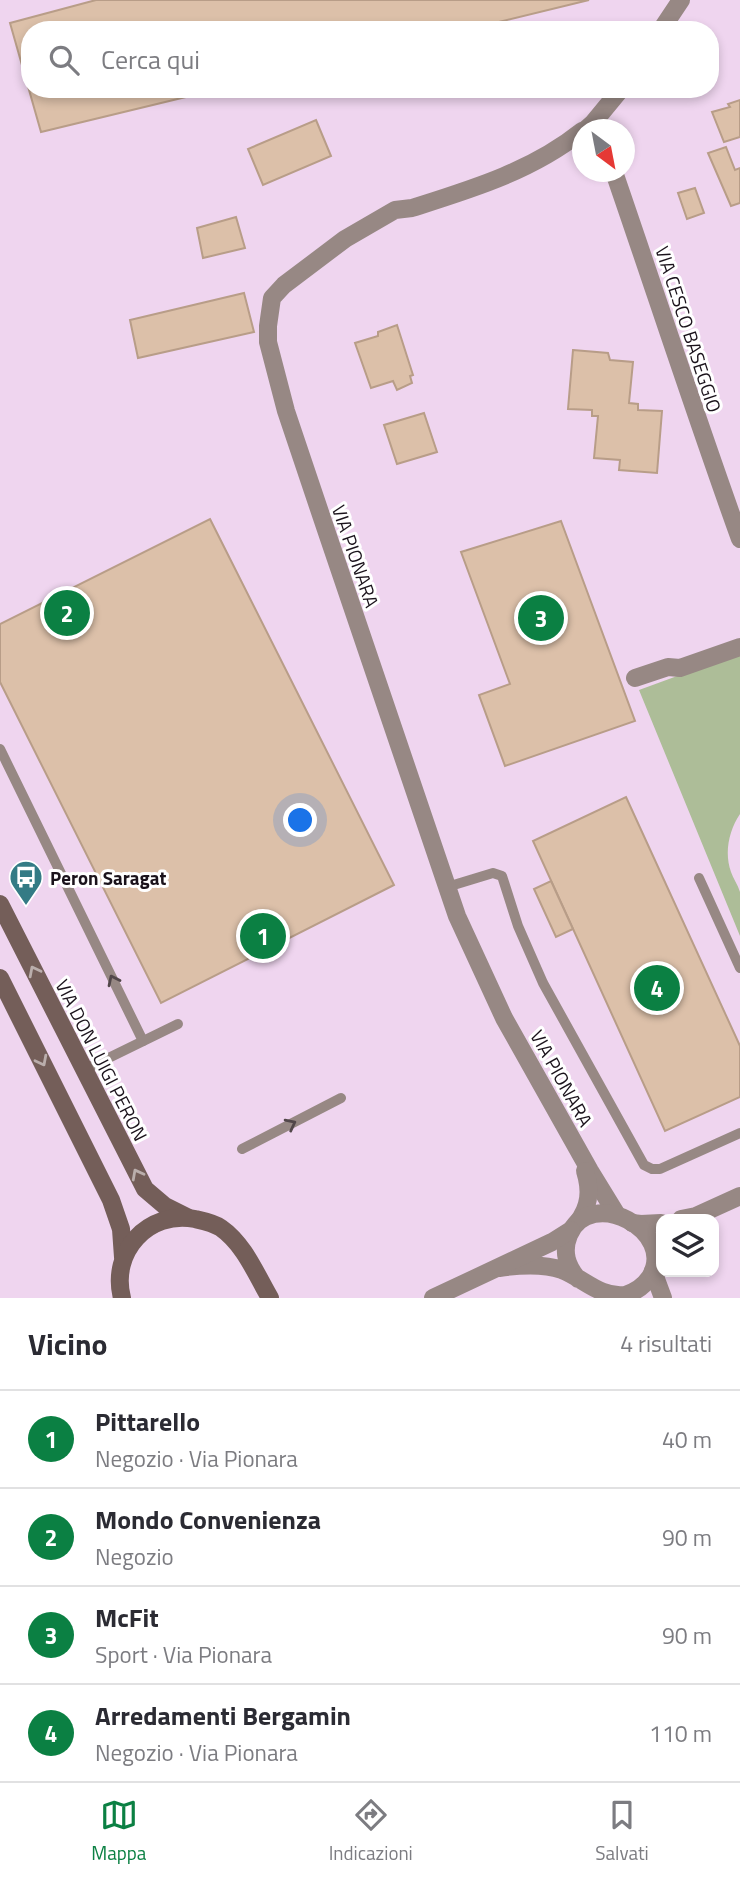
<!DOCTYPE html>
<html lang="it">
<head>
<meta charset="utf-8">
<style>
  body { margin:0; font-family:"Titillium Web",sans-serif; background:#f7f7f7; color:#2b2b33 }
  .controls { position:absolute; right:21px; bottom:21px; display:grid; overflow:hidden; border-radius:14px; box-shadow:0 4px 10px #0003 }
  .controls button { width:63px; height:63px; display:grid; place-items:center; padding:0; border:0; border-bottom:2px solid #e1e1e2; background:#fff; color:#2b2b33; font:35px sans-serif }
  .compass { position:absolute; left:572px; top:119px; width:63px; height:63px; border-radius:50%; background:#fff; box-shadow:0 4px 10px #0003; rotate:148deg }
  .you { position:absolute; left:301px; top:821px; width:24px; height:24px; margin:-18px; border:5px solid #fff; border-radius:50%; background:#1a73e8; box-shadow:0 0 0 10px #1a73e833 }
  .badge { display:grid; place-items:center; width:46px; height:46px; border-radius:50%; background:#0b8043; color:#fff; font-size:23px; font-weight:700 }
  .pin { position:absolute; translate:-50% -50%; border:4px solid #fff; box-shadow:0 2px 7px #0006 }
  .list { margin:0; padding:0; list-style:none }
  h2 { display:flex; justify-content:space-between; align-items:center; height:91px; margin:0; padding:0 28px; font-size:30px }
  h2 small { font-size:23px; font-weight:400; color:#7c7c81 }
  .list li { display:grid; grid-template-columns:46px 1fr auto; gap:21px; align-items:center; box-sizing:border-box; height:98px; padding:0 28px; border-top:2px solid #e1e1e2 }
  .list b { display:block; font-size:26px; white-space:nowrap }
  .list p { margin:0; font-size:23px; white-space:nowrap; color:#7c7c81 }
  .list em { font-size:23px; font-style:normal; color:#7c7c81 }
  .icon { flex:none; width:38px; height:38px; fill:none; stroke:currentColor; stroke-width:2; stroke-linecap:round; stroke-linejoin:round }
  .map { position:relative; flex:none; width:740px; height:1298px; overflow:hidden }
  .search { position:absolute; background:#fff; box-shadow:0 4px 10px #0003; left:21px; right:21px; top:21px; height:77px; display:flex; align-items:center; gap:18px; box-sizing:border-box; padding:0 24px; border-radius:28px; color:#7c7c81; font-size:26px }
  .sheet { height:483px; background:#fff }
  nav { display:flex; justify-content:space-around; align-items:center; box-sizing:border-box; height:98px; border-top:2px solid #e1e1e2; background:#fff; font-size:19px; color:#7c7c81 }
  nav a { display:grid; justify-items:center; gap:4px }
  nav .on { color:#0b8043 }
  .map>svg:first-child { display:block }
</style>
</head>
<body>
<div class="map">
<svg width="740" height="1298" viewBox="0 0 740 1298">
  <rect width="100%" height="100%" fill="#efd5ef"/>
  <!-- green -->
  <path fill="#adbd98" d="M 740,653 L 740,814 C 729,830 724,853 731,872 C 733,878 738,885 740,892 C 740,905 740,922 740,936 L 639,690 Z"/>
  <!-- building -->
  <g fill="#dcc0a9" stroke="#b89d88" stroke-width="2">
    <path d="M 96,0 L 589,0 L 466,30 L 30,30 L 30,89 L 219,89 L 41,132 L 10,23 Z"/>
    <path d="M 740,100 L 740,137 L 724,142 L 712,112 L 730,107 L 728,104 Z"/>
    <path d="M 316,120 L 331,156 L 263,185 L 248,149 Z"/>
    <path d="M 726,147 L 735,170 L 740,168 L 740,203 L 731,206 L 708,153 Z"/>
    <path d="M 695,188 L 704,213 L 687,219 L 678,193 Z"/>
    <path d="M 236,217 L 245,248 L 203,258 L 197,228 Z"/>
    <path d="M 244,293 L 254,332 L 138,358 L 130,320 Z"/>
    <path d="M 397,325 L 413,375 L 410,376 L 412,383 L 397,390 L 393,381 L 371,388 L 355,343 L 378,336 L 378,332 Z"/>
    <path d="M 573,350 L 608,353 L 610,360 L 633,362 L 629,403 L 638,404 L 638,410 L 662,411 L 657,473 L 619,470 L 620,460 L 594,458 L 598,416 L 592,416 L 592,410 L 568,409 Z"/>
    <path d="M 424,413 L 437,452 L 397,464 L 384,425 Z"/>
    <path d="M 210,519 L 394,885 L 161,1003 L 0,682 L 0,624 Z"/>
    <path d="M 561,521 L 635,721 L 505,766 L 479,695 L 510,684 L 461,552 Z"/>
    <path d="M 626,797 L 740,1046 L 740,1097 L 665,1131 L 533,841 Z"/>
    <path d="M 551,881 L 573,929 L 556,937 L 534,889 Z"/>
  </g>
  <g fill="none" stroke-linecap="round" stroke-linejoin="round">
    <!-- lane -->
    <g stroke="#978884" stroke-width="10">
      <path d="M 0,749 L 143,1041"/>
      <path d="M 699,878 L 740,968"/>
      <path d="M 447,887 L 493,873 L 502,876 L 518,926 L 543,983 L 644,1165 L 652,1169 L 660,1169 L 740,1133"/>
      <path d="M 84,1070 L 178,1024"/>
      <path d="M 242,1149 L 341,1098"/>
    </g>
    <!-- street -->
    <g stroke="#978884" stroke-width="18">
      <path d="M 661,30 L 681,0"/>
      <path d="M 585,130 L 593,123 L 621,89"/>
      <path d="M 582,131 C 532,171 472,189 412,208 L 395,210 L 345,239 L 284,285 L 272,298 L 268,326 L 268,342 L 286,411 L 326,530 L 457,916 L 504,1018 L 590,1171 L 617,1215"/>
      <path d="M 614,172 C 656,294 696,417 740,539"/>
      <path d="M 635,678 L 668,667 L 680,668 L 740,647"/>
      <path d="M 681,1219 L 696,1216 L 740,1196"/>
      <path d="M 577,1223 C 590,1207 591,1190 585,1171"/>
      <path d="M 632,1223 L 641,1224 L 661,1223"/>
      <path d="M 499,1268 C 519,1265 542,1263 562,1270 C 583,1278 600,1298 625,1295 C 635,1292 644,1286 650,1277 C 678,1231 590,1185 569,1235 C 562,1252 567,1266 578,1279"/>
      <path d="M 653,1271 L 663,1298"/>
      <path d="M 433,1298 L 552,1242 L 571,1230"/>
    </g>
    <!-- secondary -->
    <g stroke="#745e59" stroke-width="18">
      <path d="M 0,904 L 145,1189 L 165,1206 L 187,1217"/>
      <path d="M 0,978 L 111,1200 L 121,1229 L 123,1257"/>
      <path d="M 122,1298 C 110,1252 148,1210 195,1219 C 204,1221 214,1223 221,1228 C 244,1244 256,1274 270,1298"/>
    </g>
  </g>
  <!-- one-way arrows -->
  <defs><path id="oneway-chevron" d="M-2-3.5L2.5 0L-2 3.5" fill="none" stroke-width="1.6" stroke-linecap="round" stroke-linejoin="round" transform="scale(1.75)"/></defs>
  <g stroke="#baaeac">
    <use href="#oneway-chevron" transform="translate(34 971) rotate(-117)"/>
    <use href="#oneway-chevron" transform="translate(42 1061) rotate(63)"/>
    <use href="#oneway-chevron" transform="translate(137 1174) rotate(-118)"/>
  </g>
  <g stroke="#52474a">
    <use href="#oneway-chevron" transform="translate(113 980) rotate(-116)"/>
    <use href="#oneway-chevron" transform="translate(291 1124) rotate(-27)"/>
  </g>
  <!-- icons -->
  <defs>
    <symbol id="bus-pin" viewBox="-11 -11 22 30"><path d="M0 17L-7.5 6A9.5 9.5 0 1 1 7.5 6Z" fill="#347b85" stroke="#fff"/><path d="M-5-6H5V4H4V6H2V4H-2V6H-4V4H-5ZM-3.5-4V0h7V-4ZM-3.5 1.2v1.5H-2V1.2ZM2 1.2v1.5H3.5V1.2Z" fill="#fff"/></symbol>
  </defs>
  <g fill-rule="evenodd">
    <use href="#bus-pin" x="7" y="858" width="38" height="52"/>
  </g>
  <g text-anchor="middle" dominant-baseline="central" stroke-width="6" stroke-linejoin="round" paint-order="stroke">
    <!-- street labels -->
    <g font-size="19" fill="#1a121b" stroke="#fff">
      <text transform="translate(689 329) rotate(72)">VIA CESCO BASEGGIO</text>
      <text transform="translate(356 556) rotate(71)">VIA PIONARA</text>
      <text transform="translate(102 1060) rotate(63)">VIA DON LUIGI PERON</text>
      <text transform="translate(562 1078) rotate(61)">VIA PIONARA</text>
    </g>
    <!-- poi labels -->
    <g font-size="19" font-weight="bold" fill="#1a121b" stroke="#fff" text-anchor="start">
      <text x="50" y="877">Peron Saragat</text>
    </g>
  </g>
</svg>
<div class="controls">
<button><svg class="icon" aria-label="layers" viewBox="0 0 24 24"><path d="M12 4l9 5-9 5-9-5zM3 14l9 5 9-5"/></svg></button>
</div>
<svg class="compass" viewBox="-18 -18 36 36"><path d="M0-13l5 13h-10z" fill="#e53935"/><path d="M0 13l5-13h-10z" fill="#7c7c81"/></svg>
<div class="you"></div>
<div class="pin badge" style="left:263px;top:936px">1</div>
<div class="pin badge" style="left:67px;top:613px">2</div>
<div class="pin badge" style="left:541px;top:618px">3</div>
<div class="pin badge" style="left:657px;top:988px">4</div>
<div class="search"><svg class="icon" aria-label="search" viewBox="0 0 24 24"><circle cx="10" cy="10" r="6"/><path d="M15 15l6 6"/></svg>Cerca qui</div>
</div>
<section class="sheet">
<h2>Vicino<small>4 risultati</small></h2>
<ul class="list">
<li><span class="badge">1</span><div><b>Pittarello</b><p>Negozio · Via Pionara</p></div><em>40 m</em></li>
<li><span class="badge">2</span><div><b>Mondo Convenienza</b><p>Negozio</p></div><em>90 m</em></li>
<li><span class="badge">3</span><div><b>McFit</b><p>Sport · Via Pionara</p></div><em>90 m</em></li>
<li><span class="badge">4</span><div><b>Arredamenti Bergamin</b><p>Negozio · Via Pionara</p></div><em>110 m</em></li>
</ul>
</section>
<nav>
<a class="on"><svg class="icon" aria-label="map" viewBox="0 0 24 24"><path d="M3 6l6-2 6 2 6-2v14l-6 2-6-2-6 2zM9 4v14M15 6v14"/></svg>Mappa</a>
<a><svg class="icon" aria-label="directions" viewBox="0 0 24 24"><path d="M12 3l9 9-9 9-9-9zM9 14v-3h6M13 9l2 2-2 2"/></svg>Indicazioni</a>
<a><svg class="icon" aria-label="saved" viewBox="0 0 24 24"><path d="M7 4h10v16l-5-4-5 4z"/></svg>Salvati</a>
</nav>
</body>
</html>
